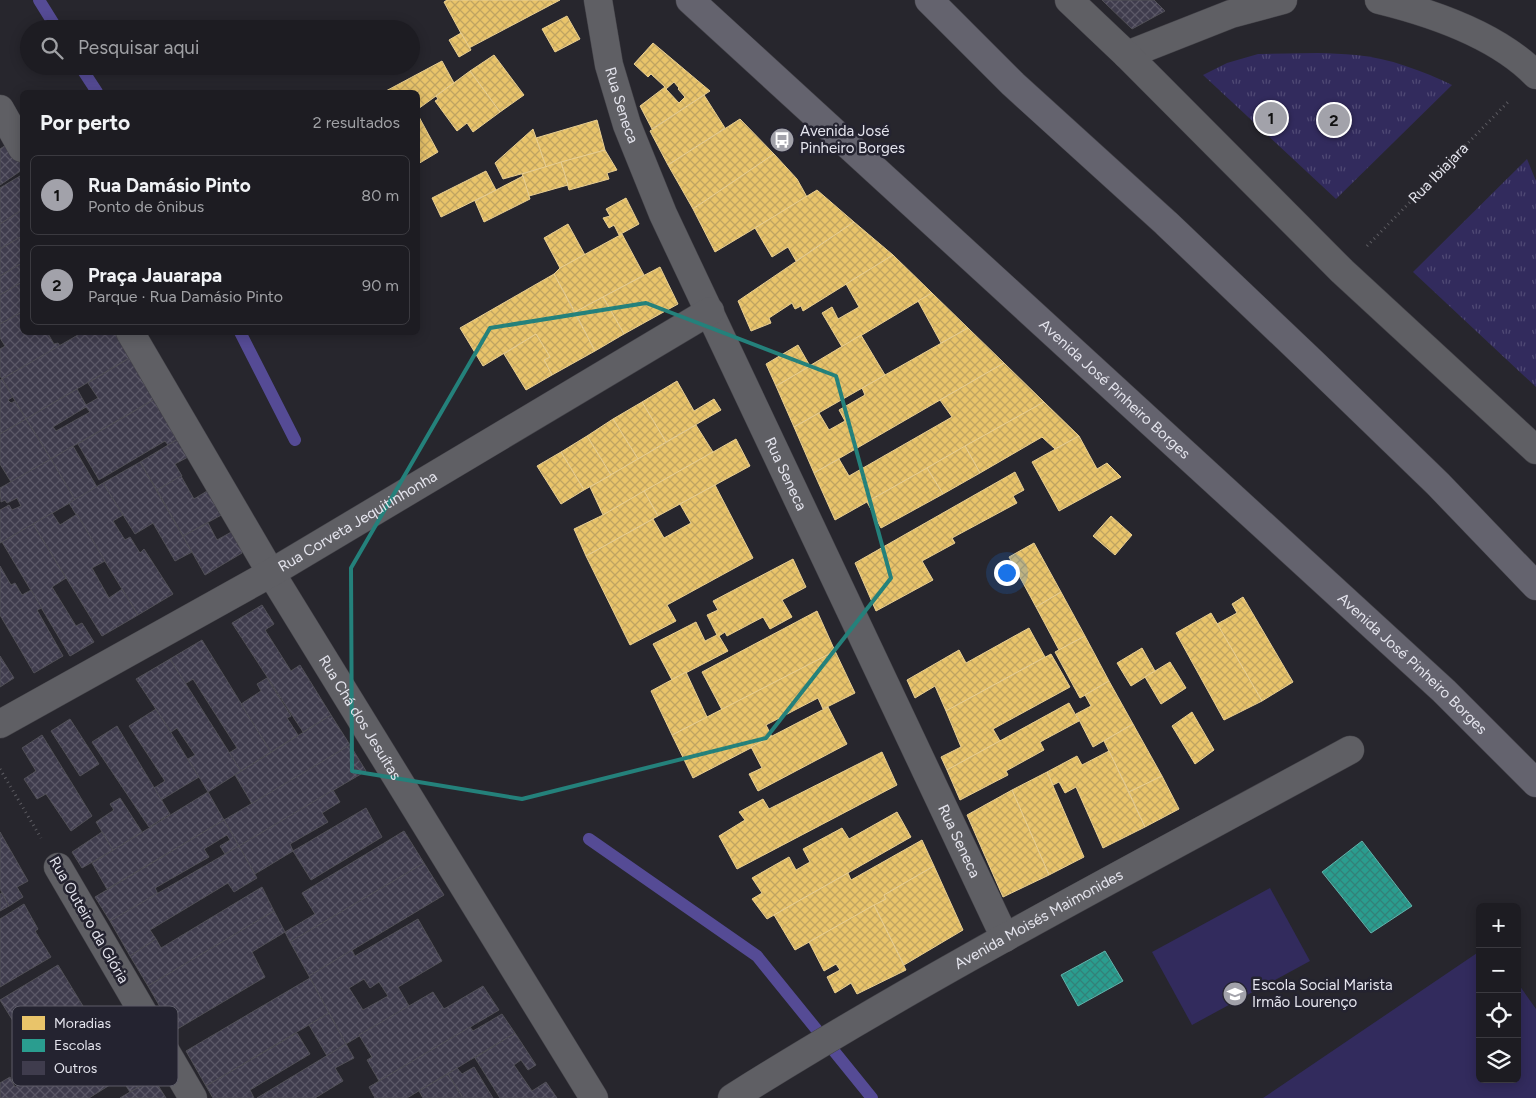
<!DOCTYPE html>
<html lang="pt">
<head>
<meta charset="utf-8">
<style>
  body { margin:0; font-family:Figtree,sans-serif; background:#2a292f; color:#f1f3f6 }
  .controls { position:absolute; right:15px; bottom:15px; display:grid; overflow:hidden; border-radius:8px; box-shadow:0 2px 12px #0003 }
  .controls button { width:45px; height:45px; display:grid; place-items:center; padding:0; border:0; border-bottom:1px solid #3b3a40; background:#1d1c22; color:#f1f3f6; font:25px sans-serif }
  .you { position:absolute; left:1006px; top:572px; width:18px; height:18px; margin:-12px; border:4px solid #fff; border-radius:50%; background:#1a73e8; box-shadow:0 0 0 8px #1a73e833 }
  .badge { display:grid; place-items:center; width:32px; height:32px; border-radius:50%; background:#a2a2aa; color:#111; font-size:16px; font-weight:700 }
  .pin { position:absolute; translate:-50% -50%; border:2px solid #fff; box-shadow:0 1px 5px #0006 }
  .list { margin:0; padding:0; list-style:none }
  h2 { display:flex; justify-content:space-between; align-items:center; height:65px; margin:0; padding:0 20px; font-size:21px }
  h2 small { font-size:16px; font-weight:400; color:#a0a1a5 }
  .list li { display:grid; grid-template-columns:32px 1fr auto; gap:15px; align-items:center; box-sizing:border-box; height:80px; margin:0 10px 10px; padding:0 10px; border:1px solid #3b3a40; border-radius:8px }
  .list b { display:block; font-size:19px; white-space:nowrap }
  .list p { margin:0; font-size:16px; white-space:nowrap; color:#a0a1a5 }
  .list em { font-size:16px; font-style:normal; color:#a0a1a5 }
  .icon { flex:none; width:28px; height:28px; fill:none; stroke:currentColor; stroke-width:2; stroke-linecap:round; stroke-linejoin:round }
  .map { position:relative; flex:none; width:1536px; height:1098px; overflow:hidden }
  .search { position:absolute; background:#1d1c22; box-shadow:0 2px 12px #0003; left:20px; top:20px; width:400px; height:55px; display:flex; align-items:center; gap:12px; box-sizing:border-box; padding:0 18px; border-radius:28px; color:#a0a1a5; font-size:19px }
  .panel { position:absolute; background:#1d1c22; box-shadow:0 2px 12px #0003; left:20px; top:90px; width:400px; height:245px; border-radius:8px }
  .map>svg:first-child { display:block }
</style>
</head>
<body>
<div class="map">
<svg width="1536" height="1098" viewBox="0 0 1536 1098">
  <defs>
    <pattern id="park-tufts" width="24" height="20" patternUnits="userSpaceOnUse" patternTransform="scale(1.25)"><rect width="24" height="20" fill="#322b5d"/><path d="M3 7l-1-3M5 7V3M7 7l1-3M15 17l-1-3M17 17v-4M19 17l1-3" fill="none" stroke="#504a75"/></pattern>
    <pattern id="homes-cross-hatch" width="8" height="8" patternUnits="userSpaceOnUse" patternTransform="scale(1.25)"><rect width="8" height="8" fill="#e9c46a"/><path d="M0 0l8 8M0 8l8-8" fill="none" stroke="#c0a461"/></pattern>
    <pattern id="schools-cross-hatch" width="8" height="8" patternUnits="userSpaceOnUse" patternTransform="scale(1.25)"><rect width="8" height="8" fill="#2a9d8f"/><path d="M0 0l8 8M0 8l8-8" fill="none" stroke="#328279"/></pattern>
    <pattern id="building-cross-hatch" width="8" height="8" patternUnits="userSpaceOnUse" patternTransform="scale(1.25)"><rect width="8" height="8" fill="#3f3c4d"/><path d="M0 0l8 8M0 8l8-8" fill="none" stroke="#5b5867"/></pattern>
  </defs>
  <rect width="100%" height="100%" fill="#27262d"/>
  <!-- grass -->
  <g fill="#322b5d">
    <path d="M 1270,888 L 1310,961 L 1192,1025 L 1152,952 Z"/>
    <path d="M 1480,951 L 1480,1079 L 1517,1079 L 1517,982 L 1536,1009 L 1536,1098 L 1263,1098 Z"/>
  </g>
  <!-- park -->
  <g fill="url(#park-tufts)">
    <path d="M 1318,53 C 1330,53 1343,54 1356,55 C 1389,58 1423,71 1452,85 L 1336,199 L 1203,75 L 1227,63 L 1258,54 Z"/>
    <path d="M 1527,159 L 1536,181 L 1536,387 L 1413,272 Z"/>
  </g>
  <!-- homes -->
  <g fill="url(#homes-cross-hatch)" stroke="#e8ce91" fill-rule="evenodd">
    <path d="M 447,0 L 560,0 L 469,48 L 444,2 Z"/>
    <path d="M 567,16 L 580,39 L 555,52 L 542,29 Z"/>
    <path d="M 461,33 L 471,50 L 459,57 L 449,40 Z"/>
    <path d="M 653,43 L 710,91 L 652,129 L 640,106 L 665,87 L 651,74 L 648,77 L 634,64 ZM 674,82 L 679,88 L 678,89 L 685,97 L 679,103 L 666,89 Z"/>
    <path d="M 494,55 L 524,95 L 500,112 L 470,71 Z"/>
    <path d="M 442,61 L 454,83 L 418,109 L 418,92 L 384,92 Z"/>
    <path d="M 470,71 L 500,112 L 473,132 L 467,123 L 457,131 L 435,101 L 438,99 L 436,96 Z"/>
    <path d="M 704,95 L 725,128 L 668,165 L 650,131 Z"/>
    <path d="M 418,115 L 438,152 L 418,164 Z"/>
    <path d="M 740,119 L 774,154 L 693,209 L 668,165 Z"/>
    <path d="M 597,120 L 605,150 L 546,167 L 536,138 Z"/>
    <path d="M 533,129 L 546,167 L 503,179 L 495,163 Z"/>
    <path d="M 605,150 L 617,170 L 607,173 L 609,179 L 569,190 L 561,162 Z"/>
    <path d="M 774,154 L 797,179 L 807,197 L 715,252 L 693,209 Z"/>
    <path d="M 561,162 L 568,185 L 529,196 L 522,174 Z"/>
    <path d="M 486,171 L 496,190 L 441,217 L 432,198 Z"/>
    <path d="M 523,176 L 530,199 L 484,222 L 475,201 Z"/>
    <path d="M 817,190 L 854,222 L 796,261 L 788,247 L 772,257 L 755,228 Z"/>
    <path d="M 626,198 L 639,224 L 619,235 L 614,225 L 609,228 L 603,218 L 610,216 L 606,209 Z"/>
    <path d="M 854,222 L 893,255 L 803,311 L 801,306 L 795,309 L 792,303 L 769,318 L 771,323 L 751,331 L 738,301 Z"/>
    <path d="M 568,224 L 585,255 L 560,268 L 544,238 Z"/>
    <path d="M 622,234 L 644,275 L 575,312 L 554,274 L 560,268 Z"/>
    <path d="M 893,255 L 932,293 L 842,347 L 822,313 L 832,307 L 838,319 L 859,307 L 846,284 Z"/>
    <path d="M 660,267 L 678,304 L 624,334 L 603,297 Z"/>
    <path d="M 554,274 L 595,351 L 552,375 L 544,360 L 550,357 L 536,334 L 483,366 L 460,328 Z"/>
    <path d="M 932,293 L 968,328 L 941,343 L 918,301 Z"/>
    <path d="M 603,297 L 624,334 L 595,351 L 575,312 Z"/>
    <path d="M 968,328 L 1004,363 L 814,473 L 794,427 L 819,413 L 829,430 L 845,421 L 839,410 L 865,395 L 862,388 Z"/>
    <path d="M 536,334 L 550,357 L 544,360 L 552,375 L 526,390 L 504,354 Z"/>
    <path d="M 861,335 L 885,375 L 794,427 L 776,386 Z"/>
    <path d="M 798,345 L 810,366 L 776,386 L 766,364 Z"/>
    <path d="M 1004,363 L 1044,402 L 835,520 L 814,473 L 839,459 L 849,476 L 952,417 L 940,400 Z"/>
    <path d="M 677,381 L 694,411 L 714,399 L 721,410 L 666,442 L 642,402 Z"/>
    <path d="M 642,402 L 666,442 L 638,459 L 613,419 Z"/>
    <path d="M 1044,402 L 1079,436 L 1055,449 L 1042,437 L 980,473 L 965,446 Z"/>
    <path d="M 613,419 L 638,459 L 611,475 L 587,436 Z"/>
    <path d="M 696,425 L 713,452 L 603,515 L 590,487 Z"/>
    <path d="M 587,436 L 611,475 L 584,490 L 561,452 Z"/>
    <path d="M 1079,436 L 1097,469 L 1107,463 L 1121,477 L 1059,511 L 1032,462 Z"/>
    <path d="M 736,439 L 750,466 L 658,516 L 644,491 Z"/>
    <path d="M 965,446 L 980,473 L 943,494 L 927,468 Z"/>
    <path d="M 561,452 L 584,490 L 561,504 L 537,466 Z"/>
    <path d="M 927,468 L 943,494 L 881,528 L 867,502 Z"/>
    <path d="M 1015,472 L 1024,490 L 1013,496 L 1017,503 L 952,538 L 955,543 L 922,561 L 933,580 L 876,611 L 855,563 Z"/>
    <path d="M 715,485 L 753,558 L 667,605 L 676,621 L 630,645 L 586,556 L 653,519 L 664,538 L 691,523 L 680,504 Z"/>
    <path d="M 644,491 L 658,516 L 586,556 L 574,529 L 603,515 Z"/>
    <path d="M 1111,516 L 1132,535 L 1115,555 L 1093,536 Z"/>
    <path d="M 1034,543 L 1061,592 L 1036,607 L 1009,557 Z"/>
    <path d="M 793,559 L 806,587 L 782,600 L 792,617 L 770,629 L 763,617 L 727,636 L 725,632 L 719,636 L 728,651 L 672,680 L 653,644 L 696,622 L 705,641 L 717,635 L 707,615 L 718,610 L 713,601 Z"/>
    <path d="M 1061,592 L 1085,636 L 1059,650 L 1036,607 Z"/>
    <path d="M 1243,597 L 1293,682 L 1262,701 L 1217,624 L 1237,613 L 1232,604 Z"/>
    <path d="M 817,611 L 835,651 L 722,710 L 702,672 Z"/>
    <path d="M 1211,613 L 1262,701 L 1224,720 L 1176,633 Z"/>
    <path d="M 1029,628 L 1045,657 L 946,711 L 935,686 L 915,698 L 907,680 L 959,650 L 966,663 Z"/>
    <path d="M 1085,636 L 1109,681 L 1080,698 L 1055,652 Z"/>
    <path d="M 1142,648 L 1155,671 L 1131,686 L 1117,663 Z"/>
    <path d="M 835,651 L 855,693 L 823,709 L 818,698 L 766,725 L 772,737 L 693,778 L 672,735 Z"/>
    <path d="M 1051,654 L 1070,687 L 993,729 L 1000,741 L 947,770 L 941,757 L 961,747 L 946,711 Z"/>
    <path d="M 1170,662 L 1186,688 L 1161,704 L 1145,677 Z"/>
    <path d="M 686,672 L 707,717 L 672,735 L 651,691 Z"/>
    <path d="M 1109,681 L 1133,724 L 1093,747 L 1076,714 L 1091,706 L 1085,695 Z"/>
    <path d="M 1069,703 L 1079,721 L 1040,742 L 1044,750 L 1006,771 L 1008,775 L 960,800 L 947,770 Z"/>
    <path d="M 828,707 L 847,744 L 758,791 L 749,774 L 762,768 L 751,747 Z"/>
    <path d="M 1192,712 L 1214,750 L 1195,764 L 1172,726 Z"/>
    <path d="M 1133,724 L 1162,776 L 1129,792 L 1104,741 Z"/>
    <path d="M 1109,751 L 1145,827 L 1103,848 L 1076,787 L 1065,793 L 1059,782 L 1053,785 L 1047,772 L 1077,756 L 1082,765 Z"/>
    <path d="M 882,752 L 897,785 L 737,869 L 719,836 L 745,820 L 739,812 L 763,799 L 769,809 Z"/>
    <path d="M 1047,772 L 1084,857 L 1049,875 L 1012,790 Z"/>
    <path d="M 1162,776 L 1179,809 L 1145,827 L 1129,792 Z"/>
    <path d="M 1012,790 L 1049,875 L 1003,897 L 967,815 Z"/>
    <path d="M 897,812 L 911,837 L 767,919 L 752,899 L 762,893 L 752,878 L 789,857 L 796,870 L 810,862 L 803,849 L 842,828 L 849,839 Z"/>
    <path d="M 922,840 L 934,866 L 884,895 L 886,899 L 795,950 L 774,915 L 848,873 L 851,880 Z"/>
    <path d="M 934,866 L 963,930 L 904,965 L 874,905 L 886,899 L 884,895 Z"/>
    <path d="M 874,905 L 906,970 L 857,994 L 851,983 L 835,993 L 827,977 L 840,970 L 836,964 L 824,971 L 809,942 Z"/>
  </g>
  <!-- schools -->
  <g fill="url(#schools-cross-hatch)" stroke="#62b2ab">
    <path d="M 1362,841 L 1412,906 L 1371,933 L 1322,872 Z"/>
    <path d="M 1105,951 L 1123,981 L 1078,1006 L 1061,975 Z"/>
  </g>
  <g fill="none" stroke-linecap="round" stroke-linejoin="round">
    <!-- stream -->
    <g stroke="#554b95" stroke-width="12">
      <path d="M 39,0 L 57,29"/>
      <path d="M 80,66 L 97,92"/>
      <path d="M 240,332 L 295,440"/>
      <path d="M 589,839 L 757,956 L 872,1098"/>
    </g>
  </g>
  <!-- building -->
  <g fill="url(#building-cross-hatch)" stroke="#515057" fill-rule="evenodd">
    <path d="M 1102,0 L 1154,0 L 1165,11 L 1132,29 Z"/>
    <path d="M 9,143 L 22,162 L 22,170 L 0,185 L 0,149 Z"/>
    <path d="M 20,176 L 22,180 L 22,210 L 0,224 L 0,188 Z"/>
    <path d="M 22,210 L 22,236 L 0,249 L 0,224 Z"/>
    <path d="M 22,236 L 22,263 L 0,276 L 0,249 Z"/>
    <path d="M 22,263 L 22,282 L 0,295 L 0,276 Z"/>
    <path d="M 22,282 L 22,312 L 0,324 L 0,295 Z"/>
    <path d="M 22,312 L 22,332 L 47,332 L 54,344 L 58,343 L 60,346 L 2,379 L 0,376 L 0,349 L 5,346 L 0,338 L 0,324 Z"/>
    <path d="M 83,332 L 123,332 L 136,354 L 26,419 L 2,379 Z"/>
    <path d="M 136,354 L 160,396 L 51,459 L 26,419 L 77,389 L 86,405 L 98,398 L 88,383 ZM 86,407 L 90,412 L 56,431 L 53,427 Z"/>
    <path d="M 2,379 L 13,397 L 8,400 L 11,403 L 15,401 L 26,419 L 0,434 L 0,380 Z"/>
    <path d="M 160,396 L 183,436 L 168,445 L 165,441 L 99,480 L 78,444 Z"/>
    <path d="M 26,419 L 51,459 L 11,482 L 0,464 L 0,434 Z"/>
    <path d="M 178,439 L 188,457 L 175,464 L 182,476 L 157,490 L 140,462 Z"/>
    <path d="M 73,446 L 97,487 L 75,500 L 51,459 Z"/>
    <path d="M 51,459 L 75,500 L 0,543 L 0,510 L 9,505 L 12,510 L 21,506 L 17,498 L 7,503 L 5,500 L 1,502 L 0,488 Z"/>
    <path d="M 140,462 L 192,552 L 175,561 L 153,523 L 135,534 L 103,483 Z"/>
    <path d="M 181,476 L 194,499 L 212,488 L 225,513 L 183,536 L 157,490 Z"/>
    <path d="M 103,483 L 123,515 L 113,521 L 125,540 L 130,537 L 140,553 L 144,549 L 173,594 L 138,615 L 69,503 Z"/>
    <path d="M 52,513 L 60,525 L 77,514 L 105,561 L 92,568 L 109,598 L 122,589 L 138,615 L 102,636 L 33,524 Z"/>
    <path d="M 208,523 L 217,540 L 235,530 L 244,547 L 242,553 L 205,575 L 183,536 Z"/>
    <path d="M 33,524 L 66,578 L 52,587 L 76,626 L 82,623 L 94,642 L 70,656 L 2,542 Z"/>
    <path d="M 0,566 L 11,585 L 15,583 L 22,595 L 31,590 L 42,608 L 37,610 L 63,656 L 34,673 L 0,615 Z"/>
    <path d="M 262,605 L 274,624 L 265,630 L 291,671 L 300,665 L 331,715 L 303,732 L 232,623 Z"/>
    <path d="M 202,640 L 271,752 L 241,771 L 229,753 L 237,748 L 193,679 L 185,684 L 170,659 Z"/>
    <path d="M 0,656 L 14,678 L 0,687 Z"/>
    <path d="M 170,659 L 241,771 L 208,792 L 188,759 L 195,755 L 177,728 L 171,732 L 136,679 Z"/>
    <path d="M 267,678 L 291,716 L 287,718 L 298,735 L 271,752 L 241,704 L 261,691 L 257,684 Z"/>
    <path d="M 156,709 L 199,777 L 161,800 L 154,788 L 165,781 L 129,726 Z"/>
    <path d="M 331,715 L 350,745 L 252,804 L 235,775 Z"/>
    <path d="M 70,719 L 99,764 L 80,776 L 51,731 Z"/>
    <path d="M 117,726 L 170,814 L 149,827 L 92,742 Z"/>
    <path d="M 42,735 L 92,816 L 71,831 L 46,794 L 37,799 L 24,779 L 36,771 L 22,748 Z"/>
    <path d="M 350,745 L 366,771 L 239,846 L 224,820 Z"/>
    <path d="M 333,790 L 340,802 L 322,813 L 328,822 L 290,844 L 293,851 L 255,874 L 239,846 Z"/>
    <path d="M 208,792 L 224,820 L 107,889 L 92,863 Z"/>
    <path d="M 120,798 L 142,832 L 113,850 L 96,822 L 114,810 L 110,804 Z"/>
    <path d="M 366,808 L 382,837 L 311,880 L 293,851 Z"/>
    <path d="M 224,820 L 239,846 L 225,854 L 220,846 L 230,840 L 227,835 L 204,849 L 209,857 L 155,888 L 158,894 L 110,921 L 95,897 Z"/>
    <path d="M 404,831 L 424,863 L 290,942 L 285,932 L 315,914 L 302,893 Z"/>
    <path d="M 0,832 L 28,881 L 17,887 L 23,897 L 9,906 L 0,889 Z"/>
    <path d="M 102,832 L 113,850 L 82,868 L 72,852 Z"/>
    <path d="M 239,846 L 257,878 L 234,892 L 228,883 L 150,930 L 156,939 L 130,956 L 110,921 Z"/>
    <path d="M 424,863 L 444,895 L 309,976 L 290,942 Z"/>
    <path d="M 262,887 L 274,911 L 148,986 L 130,956 L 156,939 L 161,948 Z"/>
    <path d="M 2,893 L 9,906 L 0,911 L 0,894 Z"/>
    <path d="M 24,904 L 38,929 L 35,931 L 51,957 L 0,987 L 0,919 Z"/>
    <path d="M 274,911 L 285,932 L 252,952 L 265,977 L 174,1031 L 148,986 Z"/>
    <path d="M 418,919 L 442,961 L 398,987 L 409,1006 L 346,1044 L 309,976 L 352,950 L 355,956 ZM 364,979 L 370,988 L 379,982 L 388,996 L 363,1010 L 349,988 Z"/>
    <path d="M 58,965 L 86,1011 L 28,1045 L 0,1000 Z"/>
    <path d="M 310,978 L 329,1013 L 206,1086 L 186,1051 Z"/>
    <path d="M 483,986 L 499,1010 L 379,1081 L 367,1060 L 372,1057 L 359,1035 L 433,992 L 444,1009 Z"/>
    <path d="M 115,1010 L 154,1079 L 130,1092 L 121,1078 L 89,1098 L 0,1098 L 0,1083 L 10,1077 L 15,1087 L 95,1035 L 90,1026 Z"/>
    <path d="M 329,1013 L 346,1044 L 327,1056 L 309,1025 Z"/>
    <path d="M 502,1014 L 515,1033 L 407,1098 L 375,1098 L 369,1087 L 470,1027 L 473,1031 Z"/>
    <path d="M 297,1033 L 310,1054 L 250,1090 L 254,1098 L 213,1098 L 206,1086 Z"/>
    <path d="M 515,1033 L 536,1065 L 528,1070 L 521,1060 L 514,1065 L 532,1091 L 546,1082 L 557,1098 L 500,1098 L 475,1058 Z"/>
    <path d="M 346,1044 L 354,1058 L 335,1068 L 343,1081 L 315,1098 L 257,1098 Z"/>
    <path d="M 474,1067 L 493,1098 L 463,1098 L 448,1074 L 457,1068 L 462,1074 Z"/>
    <path d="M 448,1074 L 463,1098 L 423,1098 L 419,1091 Z"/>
    <path d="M 154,1079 L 166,1098 L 120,1098 L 130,1092 Z"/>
  </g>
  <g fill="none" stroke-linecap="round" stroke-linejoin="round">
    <defs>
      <g id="street">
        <path id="s2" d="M 598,0 L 609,65 L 627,125 L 663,214 L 1005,938"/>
        <path d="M 1379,0 C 1432,13 1497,35 1536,75"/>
        <path d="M 1127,55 L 1231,14 L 1283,0"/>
        <path d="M 0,109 L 22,148"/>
        <path id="s3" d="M 130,332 L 271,573 L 594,1098"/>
        <path id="s4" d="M 0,724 L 271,573 L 710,311"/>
        <path d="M 58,867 L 193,1098"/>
        <path id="s5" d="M 732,1098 C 932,972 1143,863 1350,750"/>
      </g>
      <path id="secondary" d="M 1069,0 L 1127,55 L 1342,271 L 1536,450"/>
      <g id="primary">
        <path id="s6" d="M 690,0 L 1444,691 L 1536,783"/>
        <path d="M 929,0 L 1013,84 L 1166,223 L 1312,362 L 1438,484 L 1536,586"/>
      </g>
    </defs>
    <!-- street casing -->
    <use href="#street" stroke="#434248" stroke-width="29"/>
    <!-- secondary casing -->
    <use href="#secondary" stroke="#434248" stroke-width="29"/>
    <!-- primary casing -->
    <use href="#primary" stroke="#434248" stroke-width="29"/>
    <!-- path -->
    <g stroke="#5d5c62" stroke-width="3" stroke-dasharray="1 4" stroke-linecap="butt">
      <path id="s1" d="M 1367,246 L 1510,100"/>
      <path d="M 0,769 L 41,838"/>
    </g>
    <!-- street -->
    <use href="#street" stroke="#5f5f64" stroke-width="28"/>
    <!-- secondary -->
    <use href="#secondary" stroke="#5f5f64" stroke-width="28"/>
    <!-- primary -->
    <use href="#primary" stroke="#64636e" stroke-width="28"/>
  </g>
  <!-- marked area -->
  <path fill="none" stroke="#24817b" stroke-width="4" stroke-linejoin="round" d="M 646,303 L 836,376 L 891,578 L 766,738 L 522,799 L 352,771 L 351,568 L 490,328 Z"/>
  <!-- icons -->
  <defs>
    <symbol id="bus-disc" viewBox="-11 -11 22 22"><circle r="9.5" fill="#a2a2aa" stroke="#242330"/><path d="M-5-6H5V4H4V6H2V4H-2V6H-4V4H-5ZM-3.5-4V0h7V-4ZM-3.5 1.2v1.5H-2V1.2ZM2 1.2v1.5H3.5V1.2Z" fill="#fff"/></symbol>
    <symbol id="school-disc" viewBox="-11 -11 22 22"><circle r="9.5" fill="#a2a2aa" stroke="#242330"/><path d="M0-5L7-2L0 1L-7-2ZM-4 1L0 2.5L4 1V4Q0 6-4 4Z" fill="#fff"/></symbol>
  </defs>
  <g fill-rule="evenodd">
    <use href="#bus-disc" x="768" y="126" width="28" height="28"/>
    <use href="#school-disc" x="1221" y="980" width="28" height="28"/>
  </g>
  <g text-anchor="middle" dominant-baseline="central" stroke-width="5" stroke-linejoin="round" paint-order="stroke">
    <!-- street labels -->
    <g font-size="15" fill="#e4e4ed" stroke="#242330">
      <text stroke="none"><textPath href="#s2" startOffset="108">Rua Seneca</textPath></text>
      <text stroke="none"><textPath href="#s1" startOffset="102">Rua Ibiajara</textPath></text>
      <text stroke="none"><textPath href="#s6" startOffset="576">Avenida José Pinheiro Borges</textPath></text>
      <text stroke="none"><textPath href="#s2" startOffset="512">Rua Seneca</textPath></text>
      <text stroke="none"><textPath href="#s4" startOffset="411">Rua Corveta Jequitinhonha</textPath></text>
      <text stroke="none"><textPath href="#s6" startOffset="981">Avenida José Pinheiro Borges</textPath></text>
      <text stroke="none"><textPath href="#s3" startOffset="449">Rua Chá dos Jesuítas</textPath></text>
      <text stroke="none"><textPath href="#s2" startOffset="918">Rua Seneca</textPath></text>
      <text transform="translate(89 920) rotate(60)">Rua Outeiro da Glória</text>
      <text stroke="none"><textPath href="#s5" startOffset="355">Avenida Moisés Maimonides</textPath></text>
    </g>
    <!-- poi labels -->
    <g font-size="15" fill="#e4e4ed" stroke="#242330" text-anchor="start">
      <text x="800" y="131">Avenida José<tspan x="800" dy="17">Pinheiro Borges</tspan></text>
      <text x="1252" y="985">Escola Social Marista<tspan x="1252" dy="17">Irmão Lourenço</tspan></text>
    </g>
  </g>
  <!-- legend -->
  <rect x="12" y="1006" width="166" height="80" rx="8" fill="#242330" stroke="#5e5d69" stroke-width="1"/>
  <rect x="22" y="1016" width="23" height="14" fill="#e9c46a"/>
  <rect x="22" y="1039" width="23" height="13" fill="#2a9d8f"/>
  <rect x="22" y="1061" width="23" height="14" fill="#3f3c4d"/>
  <g font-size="14" fill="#e4e4ed">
    <text x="54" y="1028">Moradias</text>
    <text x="54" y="1050">Escolas</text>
    <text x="54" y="1073">Outros</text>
  </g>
</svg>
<div class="controls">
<button>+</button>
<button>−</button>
<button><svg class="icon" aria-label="locate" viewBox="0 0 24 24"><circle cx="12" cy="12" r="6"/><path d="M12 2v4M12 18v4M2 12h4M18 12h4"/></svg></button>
<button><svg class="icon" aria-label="layers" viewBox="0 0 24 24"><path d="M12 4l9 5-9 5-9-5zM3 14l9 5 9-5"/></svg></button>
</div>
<div class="you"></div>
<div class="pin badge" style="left:1271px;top:118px">1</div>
<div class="pin badge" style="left:1334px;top:120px">2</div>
<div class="search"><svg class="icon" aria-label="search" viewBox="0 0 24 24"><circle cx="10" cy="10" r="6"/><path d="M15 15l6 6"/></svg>Pesquisar aqui</div>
<section class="panel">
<h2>Por perto<small>2 resultados</small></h2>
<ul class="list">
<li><span class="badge">1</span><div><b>Rua Damásio Pinto</b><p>Ponto de ônibus</p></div><em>80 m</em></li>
<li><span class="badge">2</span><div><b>Praça Jauarapa</b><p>Parque · Rua Damásio Pinto</p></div><em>90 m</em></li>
</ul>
</section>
</div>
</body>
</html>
